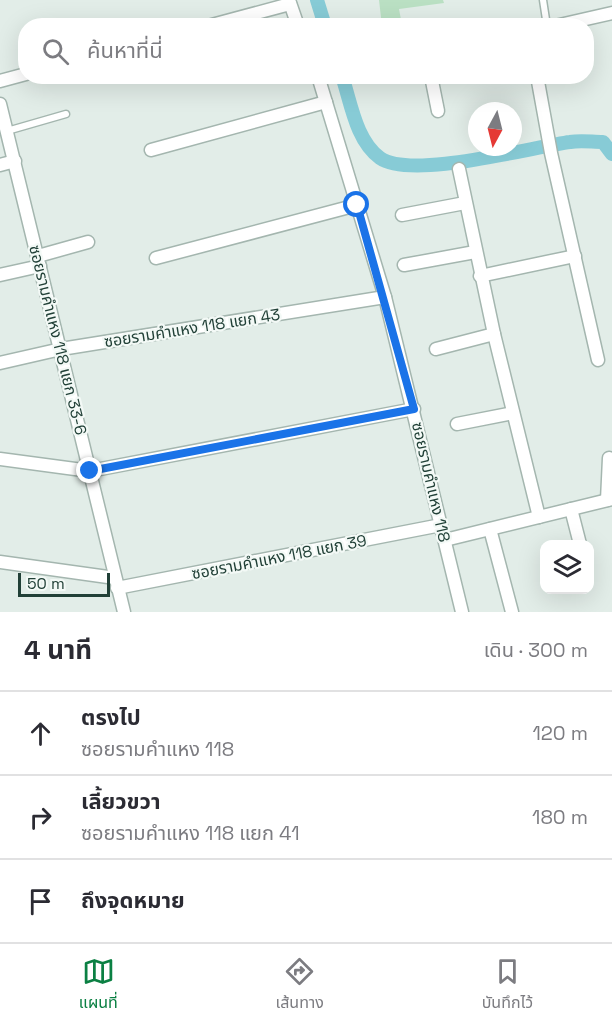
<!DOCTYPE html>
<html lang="th">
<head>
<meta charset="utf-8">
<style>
  body { margin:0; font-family:"Space Grotesk","Noto Sans Thai",sans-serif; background:#f2f2f3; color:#2b2b33 }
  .controls { position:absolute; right:18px; bottom:18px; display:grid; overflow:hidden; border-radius:12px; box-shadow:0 6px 24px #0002 }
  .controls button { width:54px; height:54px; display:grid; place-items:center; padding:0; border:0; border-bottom:2px solid #e1e1e2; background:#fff; color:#2b2b33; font:30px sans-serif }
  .compass { position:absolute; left:468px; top:102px; width:54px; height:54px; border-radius:50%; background:#fff; box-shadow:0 6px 24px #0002; rotate:187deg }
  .scale { position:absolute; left:18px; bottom:15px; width:92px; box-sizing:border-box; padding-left:6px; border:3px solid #214037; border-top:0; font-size:16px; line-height:21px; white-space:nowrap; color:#214037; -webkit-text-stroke:4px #f3f9f6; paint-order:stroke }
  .stop { position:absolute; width:18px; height:18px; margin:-14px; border:4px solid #1a73e8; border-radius:50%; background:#fff }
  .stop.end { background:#1a73e8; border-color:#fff; box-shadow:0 2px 6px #0008 }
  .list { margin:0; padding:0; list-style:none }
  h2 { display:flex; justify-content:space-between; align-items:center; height:78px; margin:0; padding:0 24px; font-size:26px }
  h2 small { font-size:20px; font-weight:400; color:#7c7c81 }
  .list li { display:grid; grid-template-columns:39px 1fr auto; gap:18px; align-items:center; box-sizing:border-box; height:84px; padding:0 24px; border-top:2px solid #e1e1e2 }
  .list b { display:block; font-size:22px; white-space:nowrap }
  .list p { margin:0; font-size:20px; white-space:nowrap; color:#7c7c81 }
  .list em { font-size:20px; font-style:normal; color:#7c7c81 }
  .icon { flex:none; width:33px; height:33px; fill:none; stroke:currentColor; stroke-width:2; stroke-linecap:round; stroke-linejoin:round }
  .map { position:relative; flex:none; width:612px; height:612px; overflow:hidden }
  .search { position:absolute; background:#fff; box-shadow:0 6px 24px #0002; left:18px; right:18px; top:18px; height:66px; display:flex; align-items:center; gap:15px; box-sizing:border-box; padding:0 21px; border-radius:24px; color:#7c7c81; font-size:22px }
  .sheet { height:330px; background:#fff }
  nav { display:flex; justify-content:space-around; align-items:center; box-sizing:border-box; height:84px; border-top:2px solid #e1e1e2; background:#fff; font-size:16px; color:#7c7c81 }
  nav a { display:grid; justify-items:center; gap:3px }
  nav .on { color:#0b8043 }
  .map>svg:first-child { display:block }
</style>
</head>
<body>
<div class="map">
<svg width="612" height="612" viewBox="0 0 612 612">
  <rect width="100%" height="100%" fill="#e2ede8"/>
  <!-- green -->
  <path fill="#bae0c3" d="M 379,0 L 443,0 L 444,3 L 399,9 L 402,25 L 382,26 Z"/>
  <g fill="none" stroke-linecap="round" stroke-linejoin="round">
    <!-- canal -->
    <g stroke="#87cbd6" stroke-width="14">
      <path d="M 317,0 L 325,26"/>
      <path d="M 342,76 C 351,103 356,141 380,158 C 411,180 532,147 570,142 C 581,140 592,142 603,142 L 612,154"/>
    </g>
    <defs>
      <g id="service">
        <path d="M 543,0 L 547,26"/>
        <path d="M 7,131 L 66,114"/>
      </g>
      <g id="minor">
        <path d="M 289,0 L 298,26"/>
        <path d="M 208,26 L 290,4"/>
        <path d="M 555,26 L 612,13"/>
        <path d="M 318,76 L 385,297 L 462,612"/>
        <path d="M 431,76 L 438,111"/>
        <path d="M 537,76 L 551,153 L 598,360"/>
        <path d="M 0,81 L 26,74"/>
        <path d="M 0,104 L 124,612"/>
        <path d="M 151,150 L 326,102"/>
        <path d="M 0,165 L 15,161"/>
        <path d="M 459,169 L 494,334 L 539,517"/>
        <path d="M 402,215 L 465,203"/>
        <path d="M 38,256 L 88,242"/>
        <path d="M 156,258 L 357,205"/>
        <path d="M 404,265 L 475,252"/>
        <path d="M 0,275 L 40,266"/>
        <path d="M 480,276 L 575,256"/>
        <path d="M 436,349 L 494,334"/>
        <path d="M 0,363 L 61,349 L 385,297"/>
        <path d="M 457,424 L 513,413"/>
        <path d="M 0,459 L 90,471 L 414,409"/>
        <path d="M 607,500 L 609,458"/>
        <path d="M 571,509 L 580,544"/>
        <path d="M 490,529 L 512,612"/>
        <path d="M 445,540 L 612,499"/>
        <path d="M 0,562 L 115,578"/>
        <path d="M 117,588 L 441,525"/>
      </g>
    </defs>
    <!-- service casing -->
    <use href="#service" stroke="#a4b6af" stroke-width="9"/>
    <!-- minor casing -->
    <use href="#minor" stroke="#a4b6af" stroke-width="15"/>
    <!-- service -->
    <use href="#service" stroke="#fff" stroke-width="6"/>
    <!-- minor -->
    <use href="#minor" stroke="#fff" stroke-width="12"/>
  </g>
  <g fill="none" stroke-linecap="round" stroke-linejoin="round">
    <!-- route -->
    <path stroke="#1a73e8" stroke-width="8" d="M 90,471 L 414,409 L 357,205"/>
  </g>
  <g text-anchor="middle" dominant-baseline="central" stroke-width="4.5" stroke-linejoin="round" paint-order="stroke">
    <!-- street labels -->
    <g font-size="16" fill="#214037" stroke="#f3f9f6">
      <text transform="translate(192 328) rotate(-9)">ซอยรามคำแหง 118 แยก 43</text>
      <text transform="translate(58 340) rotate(76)">ซอยรามคำแหง 118 แยก 33-6</text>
      <text transform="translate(431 482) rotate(77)">ซอยรามคำแหง 118</text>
      <text transform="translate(279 557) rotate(-11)">ซอยรามคำแหง 118 แยก 39</text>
    </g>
  </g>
</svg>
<div class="controls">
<button><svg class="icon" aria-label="layers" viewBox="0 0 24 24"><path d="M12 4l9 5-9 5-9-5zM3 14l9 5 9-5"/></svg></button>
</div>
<svg class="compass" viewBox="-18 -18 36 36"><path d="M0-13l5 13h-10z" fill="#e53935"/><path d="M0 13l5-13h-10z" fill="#7c7c81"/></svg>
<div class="scale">50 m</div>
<div class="stop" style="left:357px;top:205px"></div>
<div class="stop end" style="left:90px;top:471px"></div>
<div class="search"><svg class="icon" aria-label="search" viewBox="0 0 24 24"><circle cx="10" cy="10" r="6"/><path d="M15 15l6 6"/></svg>ค้นหาที่นี่</div>
</div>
<section class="sheet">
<h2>4 นาที<small>เดิน · 300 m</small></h2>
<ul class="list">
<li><svg class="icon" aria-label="ahead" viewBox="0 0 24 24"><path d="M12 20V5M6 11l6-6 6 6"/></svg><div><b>ตรงไป</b><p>ซอยรามคำแหง 118</p></div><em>120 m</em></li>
<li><svg class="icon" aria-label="right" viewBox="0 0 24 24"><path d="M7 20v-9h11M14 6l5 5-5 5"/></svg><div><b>เลี้ยวขวา</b><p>ซอยรามคำแหง 118 แยก 41</p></div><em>180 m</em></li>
<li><svg class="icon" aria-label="arrive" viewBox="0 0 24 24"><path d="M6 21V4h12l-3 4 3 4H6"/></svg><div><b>ถึงจุดหมาย</b></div></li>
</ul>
</section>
<nav>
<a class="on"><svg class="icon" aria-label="map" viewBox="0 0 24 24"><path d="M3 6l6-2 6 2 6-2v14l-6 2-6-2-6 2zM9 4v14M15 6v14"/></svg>แผนที่</a>
<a><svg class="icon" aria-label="directions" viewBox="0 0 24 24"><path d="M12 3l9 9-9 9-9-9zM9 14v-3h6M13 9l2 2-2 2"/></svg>เส้นทาง</a>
<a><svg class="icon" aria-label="saved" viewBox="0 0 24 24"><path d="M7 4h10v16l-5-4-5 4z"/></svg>บันทึกไว้</a>
</nav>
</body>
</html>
